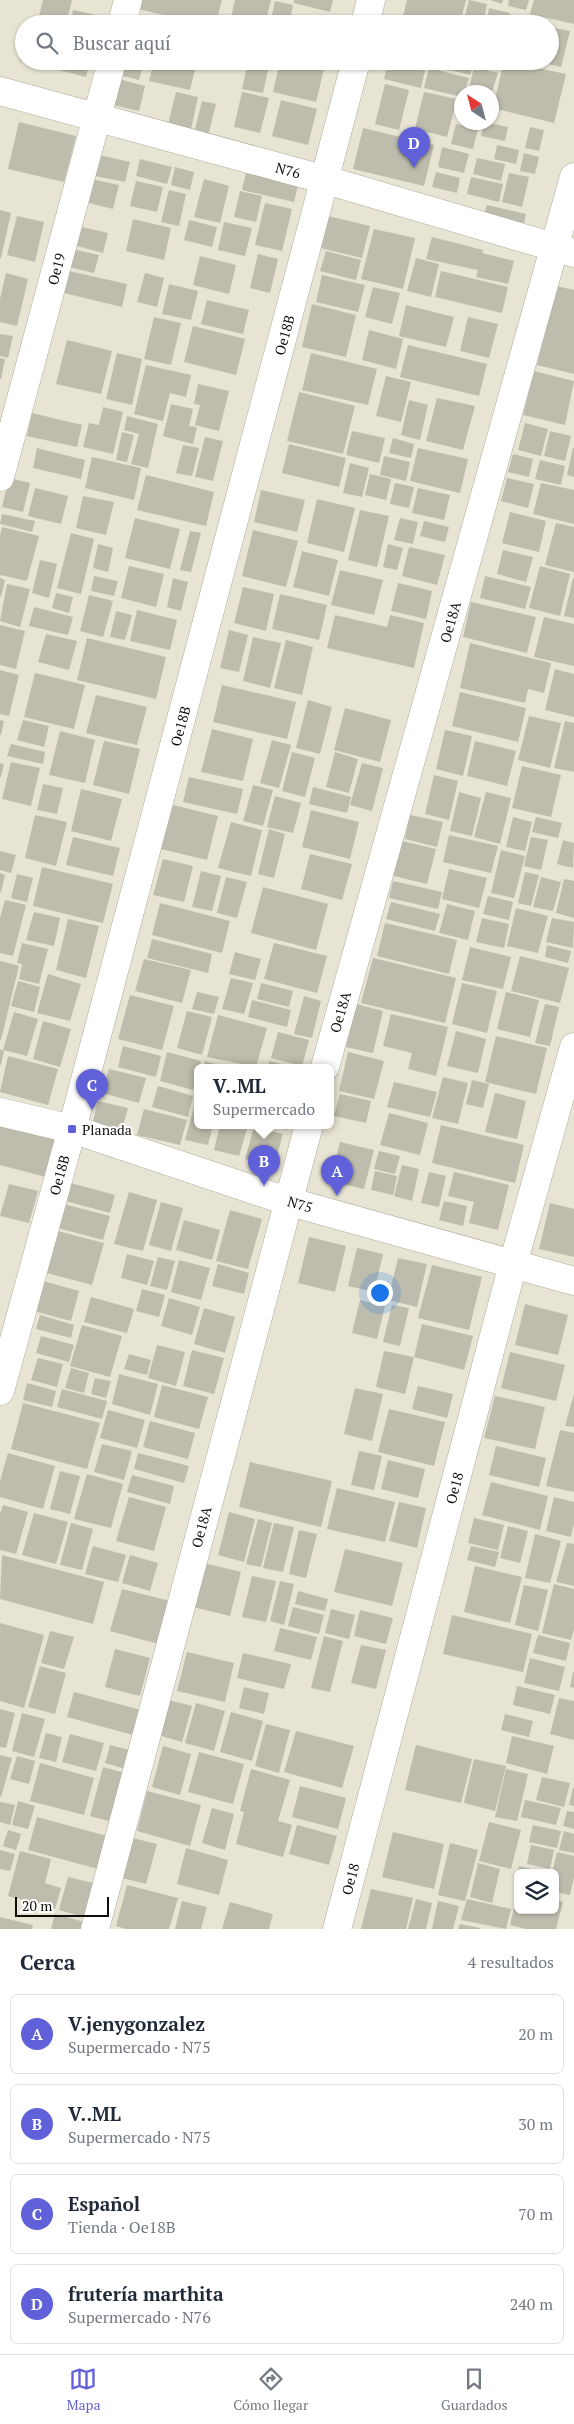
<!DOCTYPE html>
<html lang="es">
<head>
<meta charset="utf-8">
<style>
  body { margin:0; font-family:"PT Serif",serif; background:#f2f2f3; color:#1f2937 }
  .controls { position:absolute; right:15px; bottom:15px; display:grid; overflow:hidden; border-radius:8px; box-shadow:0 1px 4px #0004 }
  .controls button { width:45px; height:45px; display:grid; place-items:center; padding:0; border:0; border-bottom:1px solid #e0e1e3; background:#fff; color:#1f2937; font:25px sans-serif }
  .compass { position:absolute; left:454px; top:85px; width:45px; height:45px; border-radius:50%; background:#fff; box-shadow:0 1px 4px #0004; rotate:324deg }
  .scale { position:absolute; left:15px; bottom:12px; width:94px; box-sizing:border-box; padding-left:5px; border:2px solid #0f0e09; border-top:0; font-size:14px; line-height:18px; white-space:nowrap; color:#0f0e09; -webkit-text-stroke:4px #fff; paint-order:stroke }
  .you { position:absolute; left:379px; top:1292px; width:18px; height:18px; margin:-12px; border:4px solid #fff; border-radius:50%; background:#1a73e8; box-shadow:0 0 0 8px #1a73e833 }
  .badge { display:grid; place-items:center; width:32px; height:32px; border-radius:50%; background:#6060d8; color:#fff; font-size:16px; font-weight:700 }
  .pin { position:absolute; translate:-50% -41px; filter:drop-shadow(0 1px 2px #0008) }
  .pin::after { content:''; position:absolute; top:26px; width:18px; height:15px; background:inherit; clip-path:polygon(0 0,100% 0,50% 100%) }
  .popup { position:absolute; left:194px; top:1064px; width:140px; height:65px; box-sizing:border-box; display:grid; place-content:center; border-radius:8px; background:#fff; filter:drop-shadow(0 1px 4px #0005); font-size:16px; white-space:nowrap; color:#747a83 }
  .popup b { font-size:19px; color:#1f2937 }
  .popup::after { content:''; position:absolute; left:50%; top:100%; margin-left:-10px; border:10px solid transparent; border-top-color:#fff }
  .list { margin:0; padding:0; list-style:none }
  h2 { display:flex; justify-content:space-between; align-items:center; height:65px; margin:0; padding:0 20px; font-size:21px }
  h2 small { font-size:16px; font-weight:400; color:#747a83 }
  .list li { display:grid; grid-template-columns:32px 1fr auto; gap:15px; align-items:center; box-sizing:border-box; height:80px; margin:0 10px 10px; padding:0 10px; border:1px solid #e0e1e3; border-radius:8px }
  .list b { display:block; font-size:19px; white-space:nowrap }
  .list p { margin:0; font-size:16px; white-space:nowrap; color:#747a83 }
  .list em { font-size:16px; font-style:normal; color:#747a83 }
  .icon { flex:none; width:28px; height:28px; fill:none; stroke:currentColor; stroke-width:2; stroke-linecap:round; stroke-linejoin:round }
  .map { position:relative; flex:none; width:574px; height:1929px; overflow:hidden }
  .search { position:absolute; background:#fff; box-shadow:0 1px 4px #0004; left:15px; right:15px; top:15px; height:55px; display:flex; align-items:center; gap:12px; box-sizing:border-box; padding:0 18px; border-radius:28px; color:#747a83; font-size:19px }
  .sheet { height:425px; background:#fff }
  nav { display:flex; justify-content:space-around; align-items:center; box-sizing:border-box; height:70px; border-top:1px solid #e0e1e3; background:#fff; font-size:14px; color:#747a83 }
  nav a { display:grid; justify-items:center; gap:2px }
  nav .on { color:#6060d8 }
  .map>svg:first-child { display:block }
</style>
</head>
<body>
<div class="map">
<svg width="574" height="1929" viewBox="0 0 574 1929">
  <rect width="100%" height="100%" fill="#e7e4d4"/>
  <!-- building -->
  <g fill="#bebcac">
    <path d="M 43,0 L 72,0 L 66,24 L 37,24 Z"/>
    <path d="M 140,0 L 222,0 L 216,24 L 203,24 L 138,9 Z"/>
    <path d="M 235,0 L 271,0 L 265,24 L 231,17 Z"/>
    <path d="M 294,0 L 333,0 L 330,12 L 294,3 Z"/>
    <path d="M 407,0 L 466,0 L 460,24 L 434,24 L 403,16 Z"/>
    <path d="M 469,0 L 487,4 L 483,24 L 463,24 Z"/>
    <path d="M 490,0 L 503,0 L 502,4 Z"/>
    <path d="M 509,0 L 529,0 L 526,10 L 508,6 Z"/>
    <path d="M 534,0 L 574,0 L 574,24 L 530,14 Z"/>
    <path d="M 275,1 L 293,5 L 289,24 L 270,24 Z"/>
    <path d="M 489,8 L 510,13 L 508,24 L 486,24 Z"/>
    <path d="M 73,10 L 96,15 L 94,24 L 70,24 Z"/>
    <path d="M 138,15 L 165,22 L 164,24 L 136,24 Z"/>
    <path d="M 307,15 L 341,23 L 341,24 L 305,24 Z"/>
    <path d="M 519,19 L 535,23 L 535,24 L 518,24 Z"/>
    <path d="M 550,27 L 570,31 L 561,67 L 539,62 L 550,61 Z"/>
    <path d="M 23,50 L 24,50 L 24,62 L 20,61 Z"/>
    <path d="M 24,61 L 90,61 L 86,77 Z"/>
    <path d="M 123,61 L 144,61 L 139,80 L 119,75 Z"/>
    <path d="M 154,61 L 176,61 L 196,66 L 190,90 L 149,81 Z"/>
    <path d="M 202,61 L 215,61 L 214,65 Z"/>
    <path d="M 248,61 L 270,61 L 263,93 L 242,89 Z"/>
    <path d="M 280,61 L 293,61 L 324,69 L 316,102 L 273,92 Z"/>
    <path d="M 415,61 L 474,61 L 470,75 Z"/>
    <path d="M 477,61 L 499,61 L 497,70 L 476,65 Z"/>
    <path d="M 504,61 L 566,74 L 554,123 L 493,108 Z"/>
    <path d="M 388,62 L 425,71 L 421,88 L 384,79 Z"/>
    <path d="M 474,67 L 498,73 L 492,92 L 468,92 Z"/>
    <path d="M 429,68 L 469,78 L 465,92 L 462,92 L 462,97 L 424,88 Z"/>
    <path d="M 119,79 L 145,86 L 139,111 L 113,105 Z"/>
    <path d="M 385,84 L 409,90 L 399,130 L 375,124 Z"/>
    <path d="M 176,92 L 198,97 L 190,134 L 167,129 Z"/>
    <path d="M 242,92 L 269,98 L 260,133 L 234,127 Z"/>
    <path d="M 424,92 L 457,99 L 447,137 L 415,129 Z"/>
    <path d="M 281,100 L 317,109 L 308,145 L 272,136 Z"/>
    <path d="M 202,101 L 216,104 L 208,136 L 194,133 Z"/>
    <path d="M 459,102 L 462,103 L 462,117 L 455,116 Z"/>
    <path d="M 19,122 L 76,136 L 64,182 L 8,169 Z"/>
    <path d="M 484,122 L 508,127 L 505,141 L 481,136 Z"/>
    <path d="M 456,124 L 478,129 L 473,149 L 451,144 Z"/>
    <path d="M 530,127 L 544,130 L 539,151 L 525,148 Z"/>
    <path d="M 363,128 L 434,145 L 424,186 L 353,169 Z"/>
    <path d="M 497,145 L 519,150 L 516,164 L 494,159 Z"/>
    <path d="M 442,147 L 469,154 L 464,173 L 438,167 Z"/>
    <path d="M 524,153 L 539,157 L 535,174 L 520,171 Z"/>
    <path d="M 100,155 L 130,162 L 125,182 L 95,176 Z"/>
    <path d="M 477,158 L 505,164 L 501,181 L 473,174 Z"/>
    <path d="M 140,159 L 172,167 L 167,184 L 136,176 Z"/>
    <path d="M 175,167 L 194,172 L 190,190 L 171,185 Z"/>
    <path d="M 247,169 L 299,181 L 294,202 L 242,190 Z"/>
    <path d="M 436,172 L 460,178 L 457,193 L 432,187 Z"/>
    <path d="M 509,173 L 529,177 L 522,207 L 502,202 Z"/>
    <path d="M 471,177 L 503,184 L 499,202 L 467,194 Z"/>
    <path d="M 91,179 L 119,185 L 113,209 L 85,202 Z"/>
    <path d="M 204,179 L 229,186 L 220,223 L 194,217 Z"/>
    <path d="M 136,181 L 163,187 L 157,212 L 130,206 Z"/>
    <path d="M 169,190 L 186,194 L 179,226 L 161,222 Z"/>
    <path d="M 240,191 L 262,196 L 256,222 L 234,217 Z"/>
    <path d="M 265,203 L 292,209 L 282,251 L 255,245 Z"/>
    <path d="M 487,205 L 526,214 L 524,223 L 484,214 Z"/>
    <path d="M 0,210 L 11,213 L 1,258 L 0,258 Z"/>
    <path d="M 17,216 L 44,222 L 35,262 L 7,255 Z"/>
    <path d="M 328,216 L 370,226 L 362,258 L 320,248 Z"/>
    <path d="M 133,219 L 171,228 L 164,260 L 126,251 Z"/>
    <path d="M 189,220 L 217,227 L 212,247 L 184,240 Z"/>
    <path d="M 224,222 L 252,228 L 245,256 L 218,250 Z"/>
    <path d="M 82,227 L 108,233 L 103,253 L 77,246 Z"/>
    <path d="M 374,229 L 415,238 L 403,289 L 361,279 Z"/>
    <path d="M 432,237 L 483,250 L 482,253 L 514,261 L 508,284 L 476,277 L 478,270 L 426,259 Z"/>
    <path d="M 72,249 L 99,255 L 94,273 L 68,267 Z"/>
    <path d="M 326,251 L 361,260 L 356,280 L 320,271 Z"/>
    <path d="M 258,254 L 278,259 L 270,293 L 250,288 Z"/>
    <path d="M 200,256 L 236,265 L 229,294 L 193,285 Z"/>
    <path d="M 416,258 L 439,264 L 431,297 L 407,291 Z"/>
    <path d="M 69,271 L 127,284 L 122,307 L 64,293 Z"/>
    <path d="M 441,271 L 508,287 L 502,313 L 435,297 Z"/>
    <path d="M 6,273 L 28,279 L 17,326 L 0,322 L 0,299 Z"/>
    <path d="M 145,273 L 164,278 L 157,307 L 137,302 Z"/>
    <path d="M 322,275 L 365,285 L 358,312 L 316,302 Z"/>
    <path d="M 169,284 L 198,291 L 191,320 L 162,314 Z"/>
    <path d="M 556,286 L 574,290 L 574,374 L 537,365 Z"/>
    <path d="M 373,287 L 400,293 L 392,324 L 365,317 Z"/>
    <path d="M 207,300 L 249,310 L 243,334 L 201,324 Z"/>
    <path d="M 312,304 L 356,315 L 346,357 L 302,347 Z"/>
    <path d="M 406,305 L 454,317 L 446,347 L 399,336 Z"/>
    <path d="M 154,317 L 181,323 L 171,365 L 144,359 Z"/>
    <path d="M 468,317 L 498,324 L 489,358 L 460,351 Z"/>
    <path d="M 193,326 L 245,339 L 236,375 L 184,362 Z"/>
    <path d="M 369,330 L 403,339 L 396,369 L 362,360 Z"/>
    <path d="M 0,334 L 13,336 L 8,358 L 0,356 Z"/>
    <path d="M 67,340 L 112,351 L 101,394 L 56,384 Z"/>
    <path d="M 408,345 L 487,364 L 479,396 L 400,377 Z"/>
    <path d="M 117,353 L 142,359 L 132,405 L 106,399 Z"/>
    <path d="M 311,353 L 377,369 L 368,405 L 302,390 Z"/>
    <path d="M 0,358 L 5,359 L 1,379 L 0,379 Z"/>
    <path d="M 146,365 L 191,375 L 186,397 L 170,393 L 163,421 L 134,414 Z"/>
    <path d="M 534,371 L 574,381 L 565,425 L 523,415 Z"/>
    <path d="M 386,376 L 411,382 L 401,422 L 376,416 Z"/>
    <path d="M 198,384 L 229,391 L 219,431 L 195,425 L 200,405 L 194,404 Z"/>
    <path d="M 299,392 L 355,406 L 343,454 L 287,441 Z"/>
    <path d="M 437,398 L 475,406 L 463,450 L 426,441 Z"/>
    <path d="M 409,400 L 428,405 L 420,440 L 401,435 Z"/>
    <path d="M 171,404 L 193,409 L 189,426 L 197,427 L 193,444 L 163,436 Z"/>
    <path d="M 103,407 L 123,412 L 113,454 L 83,447 L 89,423 L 99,425 Z"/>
    <path d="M 32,413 L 82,425 L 77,447 L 27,436 Z"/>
    <path d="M 127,416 L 158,424 L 148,468 L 131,464 L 139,434 L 124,430 Z"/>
    <path d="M 525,423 L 548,429 L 541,456 L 518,450 Z"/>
    <path d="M 352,431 L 385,438 L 379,463 L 346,455 Z"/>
    <path d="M 550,431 L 571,436 L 565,461 L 544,456 Z"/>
    <path d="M 122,432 L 134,435 L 127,462 L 116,460 Z"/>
    <path d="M 205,437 L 223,441 L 213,481 L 195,477 Z"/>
    <path d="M 393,438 L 414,444 L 411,458 L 389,453 Z"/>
    <path d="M 289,444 L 346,458 L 339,487 L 282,473 Z"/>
    <path d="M 183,445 L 199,448 L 192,476 L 176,473 Z"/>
    <path d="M 37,448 L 85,460 L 81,479 L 33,468 Z"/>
    <path d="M 418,448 L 468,459 L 460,493 L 410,481 Z"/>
    <path d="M 573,448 L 574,448 L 574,477 L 567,475 Z"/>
    <path d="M 513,454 L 533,459 L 529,477 L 508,472 Z"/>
    <path d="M 384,456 L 410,462 L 406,481 L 380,475 Z"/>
    <path d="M 92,457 L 141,468 L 134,500 L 85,488 Z"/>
    <path d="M 540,460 L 565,466 L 561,485 L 535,479 Z"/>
    <path d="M 350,463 L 369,468 L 362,497 L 343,493 Z"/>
    <path d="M 370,474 L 391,479 L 386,500 L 365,495 Z"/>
    <path d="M 146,475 L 214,492 L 206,526 L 137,510 Z"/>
    <path d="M 9,478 L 30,483 L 23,512 L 2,507 Z"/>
    <path d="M 507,478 L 534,484 L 528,508 L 501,501 Z"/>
    <path d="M 395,483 L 414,487 L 409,508 L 390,504 Z"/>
    <path d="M 541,483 L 574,490 L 574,524 L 533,514 Z"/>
    <path d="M 35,488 L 68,496 L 61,524 L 28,516 Z"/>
    <path d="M 418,488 L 450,495 L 444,520 L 412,513 Z"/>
    <path d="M 261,490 L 305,500 L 297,532 L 254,522 Z"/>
    <path d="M 83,496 L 114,502 L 106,535 L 76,528 Z"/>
    <path d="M 317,499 L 355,508 L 344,552 L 307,543 Z"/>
    <path d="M 360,510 L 389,516 L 377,567 L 348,560 Z"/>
    <path d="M 510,512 L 546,521 L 539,552 L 502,543 Z"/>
    <path d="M 2,514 L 35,521 L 32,532 L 0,524 Z"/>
    <path d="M 135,518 L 180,529 L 170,569 L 125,558 Z"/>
    <path d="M 400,518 L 418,522 L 413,544 L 394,540 Z"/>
    <path d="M 424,521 L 449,527 L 445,542 L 420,536 Z"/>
    <path d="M 556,523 L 574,527 L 574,572 L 545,565 Z"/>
    <path d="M 2,527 L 39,536 L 27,581 L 0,575 L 0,536 Z"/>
    <path d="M 253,530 L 298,541 L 286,587 L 242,576 Z"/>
    <path d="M 190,531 L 201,533 L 191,572 L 180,570 Z"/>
    <path d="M 71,533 L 94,539 L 81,594 L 57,588 Z"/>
    <path d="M 98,544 L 113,548 L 108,572 L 93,568 Z"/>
    <path d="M 388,544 L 403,548 L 397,570 L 383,567 Z"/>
    <path d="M 409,547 L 445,555 L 437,585 L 402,576 Z"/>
    <path d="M 503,550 L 533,557 L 526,582 L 497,574 Z"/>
    <path d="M 302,551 L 338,560 L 329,596 L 293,587 Z"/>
    <path d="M 40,560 L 57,564 L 49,598 L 32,593 Z"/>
    <path d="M 129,566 L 164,574 L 156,607 L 121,598 Z"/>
    <path d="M 540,566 L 570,574 L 560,616 L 529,608 Z"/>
    <path d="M 340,570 L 383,580 L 374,615 L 331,605 Z"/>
    <path d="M 94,576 L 118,581 L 114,596 L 91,591 Z"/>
    <path d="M 485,576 L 531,587 L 525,609 L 480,598 Z"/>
    <path d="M 0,578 L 5,580 L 1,597 L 0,596 Z"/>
    <path d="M 173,578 L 188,582 L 181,611 L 167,607 Z"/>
    <path d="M 573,578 L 574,578 L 574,618 L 564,616 Z"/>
    <path d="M 398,583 L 432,591 L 426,619 L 391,611 Z"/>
    <path d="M 7,584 L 30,589 L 20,627 L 0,621 Z"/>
    <path d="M 243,587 L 274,594 L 266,631 L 234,623 Z"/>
    <path d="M 56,593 L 73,597 L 69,613 L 52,608 Z"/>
    <path d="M 280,594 L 327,605 L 319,640 L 272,629 Z"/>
    <path d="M 89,595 L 113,601 L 103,637 L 80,631 Z"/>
    <path d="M 471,602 L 536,617 L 527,653 L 463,637 Z"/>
    <path d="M 34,607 L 73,617 L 68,635 L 29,626 Z"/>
    <path d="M 137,610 L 177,620 L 170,650 L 130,641 Z"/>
    <path d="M 116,611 L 132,615 L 125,640 L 110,637 Z"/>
    <path d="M 335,615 L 387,627 L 390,615 L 424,623 L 414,668 L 327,648 Z"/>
    <path d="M 544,617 L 574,624 L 574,666 L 534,657 Z"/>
    <path d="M 0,625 L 25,631 L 16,669 L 0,665 Z"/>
    <path d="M 229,630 L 248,635 L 239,672 L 220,668 Z"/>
    <path d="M 46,634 L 77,641 L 69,670 L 38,662 Z"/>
    <path d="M 253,637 L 281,643 L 270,688 L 243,681 Z"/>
    <path d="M 87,638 L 166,657 L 156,699 L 77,680 Z"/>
    <path d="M 286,640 L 313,647 L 302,695 L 274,688 Z"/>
    <path d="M 470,643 L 551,663 L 544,693 L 528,689 L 525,703 L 460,688 Z"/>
    <path d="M 555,669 L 574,674 L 574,717 L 545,710 Z"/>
    <path d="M 0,670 L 19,675 L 9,716 L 0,714 Z"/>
    <path d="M 35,673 L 85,685 L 74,729 L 24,717 Z"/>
    <path d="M 222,685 L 296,702 L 287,739 L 213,722 Z"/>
    <path d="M 460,692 L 526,708 L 518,742 L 452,726 Z"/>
    <path d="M 96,695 L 147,707 L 137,745 L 86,733 Z"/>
    <path d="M 308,700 L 332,707 L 320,754 L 296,748 Z"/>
    <path d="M 345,708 L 391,720 L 380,762 L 334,750 Z"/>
    <path d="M 529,716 L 561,723 L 550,768 L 518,760 Z"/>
    <path d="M 0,720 L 4,721 L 1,735 L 0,735 Z"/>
    <path d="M 23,720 L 49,726 L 44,747 L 17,740 Z"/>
    <path d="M 565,721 L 574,723 L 574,772 L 554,768 Z"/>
    <path d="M 212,729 L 253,739 L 243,781 L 201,772 Z"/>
    <path d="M 445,730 L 472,736 L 463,776 L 436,769 Z"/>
    <path d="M 60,731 L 95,740 L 85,783 L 49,775 Z"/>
    <path d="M 272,740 L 291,745 L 279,788 L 260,783 Z"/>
    <path d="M 104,741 L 140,749 L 129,794 L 93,785 Z"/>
    <path d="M 475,741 L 516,751 L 507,786 L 467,776 Z"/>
    <path d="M 11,744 L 45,752 L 43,764 L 7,756 Z"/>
    <path d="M 292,752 L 315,758 L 305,797 L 282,791 Z"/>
    <path d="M 335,752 L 358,759 L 349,793 L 326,787 Z"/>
    <path d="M 11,762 L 40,768 L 31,806 L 2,799 Z"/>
    <path d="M 0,763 L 4,764 L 1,777 L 0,777 Z"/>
    <path d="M 362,763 L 383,768 L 372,811 L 350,805 Z"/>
    <path d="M 522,766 L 561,775 L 551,817 L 512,808 Z"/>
    <path d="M 434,775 L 458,781 L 449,820 L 425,814 Z"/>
    <path d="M 189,777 L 243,789 L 237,814 L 183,802 Z"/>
    <path d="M 43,784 L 63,788 L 57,814 L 37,810 Z"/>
    <path d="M 253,785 L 273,790 L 263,826 L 243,821 Z"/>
    <path d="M 313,787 L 351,797 L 347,813 L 309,804 Z"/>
    <path d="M 81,789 L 122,799 L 111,841 L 71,831 Z"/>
    <path d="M 459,792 L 481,798 L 472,836 L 450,831 Z"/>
    <path d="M 486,792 L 511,798 L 500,844 L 474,837 Z"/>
    <path d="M 275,796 L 301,803 L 293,833 L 267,827 Z"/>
    <path d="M 173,805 L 218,816 L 207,860 L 161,849 Z"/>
    <path d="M 311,810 L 359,822 L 350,859 L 302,847 Z"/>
    <path d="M 35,815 L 67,822 L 56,866 L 25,858 Z"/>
    <path d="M 410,815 L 443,822 L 437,847 L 405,839 Z"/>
    <path d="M 513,817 L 532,822 L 525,851 L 506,847 Z"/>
    <path d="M 536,817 L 562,823 L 558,838 L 532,832 Z"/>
    <path d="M 231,822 L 262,830 L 251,876 L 218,868 Z"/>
    <path d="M 269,829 L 285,834 L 274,878 L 258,874 Z"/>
    <path d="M 449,835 L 498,846 L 491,873 L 443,862 Z"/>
    <path d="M 73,837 L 120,848 L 113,876 L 66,865 Z"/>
    <path d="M 531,837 L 548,840 L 541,870 L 524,866 Z"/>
    <path d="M 398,840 L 436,849 L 427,884 L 390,875 Z"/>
    <path d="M 563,840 L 574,843 L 573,868 L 557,864 Z"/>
    <path d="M 501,850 L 525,856 L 514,898 L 491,893 Z"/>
    <path d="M 0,851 L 16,855 L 11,873 L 0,870 Z"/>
    <path d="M 310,854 L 352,864 L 342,900 L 301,889 Z"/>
    <path d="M 163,859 L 193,866 L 184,902 L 153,895 Z"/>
    <path d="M 42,867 L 113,884 L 103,923 L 33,906 Z"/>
    <path d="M 449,869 L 487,878 L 479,908 L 442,899 Z"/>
    <path d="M 201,871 L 221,876 L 212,911 L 192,907 Z"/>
    <path d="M 525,872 L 539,875 L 531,906 L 518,903 Z"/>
    <path d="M 0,873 L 5,875 L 1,892 L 0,892 Z"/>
    <path d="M 17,874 L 33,878 L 27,902 L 11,898 Z"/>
    <path d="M 226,877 L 247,882 L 237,918 L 217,913 Z"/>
    <path d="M 541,877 L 561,882 L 553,911 L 533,907 Z"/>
    <path d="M 564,879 L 574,881 L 574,918 L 556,913 Z"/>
    <path d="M 393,881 L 442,892 L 438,909 L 389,898 Z"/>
    <path d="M 263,887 L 328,904 L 316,950 L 251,933 Z"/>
    <path d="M 488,896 L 513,902 L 509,920 L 483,914 Z"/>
    <path d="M 5,900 L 26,905 L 13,956 L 0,953 L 0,918 Z"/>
    <path d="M 391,902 L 440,914 L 435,931 L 386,919 Z"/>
    <path d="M 160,903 L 230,921 L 222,953 L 152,935 Z"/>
    <path d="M 447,904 L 475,911 L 468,940 L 439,933 Z"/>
    <path d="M 516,908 L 548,916 L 538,953 L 507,946 Z"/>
    <path d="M 34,912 L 60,918 L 54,946 L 26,940 Z"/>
    <path d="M 482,918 L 509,924 L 504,948 L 476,942 Z"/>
    <path d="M 552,918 L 574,922 L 573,948 L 546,942 Z"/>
    <path d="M 68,919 L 99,926 L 86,978 L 56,970 Z"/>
    <path d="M 385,923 L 457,940 L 449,974 L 377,956 Z"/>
    <path d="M 152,939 L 212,954 L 208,973 L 147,958 Z"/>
    <path d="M 22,943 L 48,949 L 39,984 L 19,979 L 22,964 L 17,963 Z"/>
    <path d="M 274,943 L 327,956 L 317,993 L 264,979 Z"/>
    <path d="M 547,945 L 571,951 L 568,963 L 545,957 Z"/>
    <path d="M 470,947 L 511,957 L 503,989 L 462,980 Z"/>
    <path d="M 235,952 L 261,959 L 255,980 L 229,974 Z"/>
    <path d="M 520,956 L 569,968 L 560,1003 L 511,991 Z"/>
    <path d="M 373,958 L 456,978 L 445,1023 L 361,1003 Z"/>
    <path d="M 144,959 L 191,970 L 182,1003 L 135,991 Z"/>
    <path d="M 0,961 L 19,966 L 1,1040 L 0,1040 Z"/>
    <path d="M 48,974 L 81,984 L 70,1021 L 37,1013 Z"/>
    <path d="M 231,978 L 253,983 L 244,1014 L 222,1009 Z"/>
    <path d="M 18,981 L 40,987 L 34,1012 L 11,1006 Z"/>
    <path d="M 261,983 L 293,991 L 289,1007 L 257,999 Z"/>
    <path d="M 462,983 L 497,991 L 487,1033 L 452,1024 Z"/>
    <path d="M 197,992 L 219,997 L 214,1014 L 192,1009 Z"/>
    <path d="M 506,992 L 539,1000 L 530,1037 L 497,1029 Z"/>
    <path d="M 130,995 L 174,1006 L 162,1050 L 118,1039 Z"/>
    <path d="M 304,996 L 321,1001 L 312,1038 L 294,1034 Z"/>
    <path d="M 252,1000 L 291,1010 L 287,1027 L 248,1017 Z"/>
    <path d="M 356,1004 L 383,1011 L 373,1053 L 346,1047 Z"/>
    <path d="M 545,1004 L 559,1007 L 550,1046 L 535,1043 Z"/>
    <path d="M 187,1011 L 212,1017 L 202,1055 L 177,1048 Z"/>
    <path d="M 14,1012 L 38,1019 L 27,1056 L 3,1050 Z"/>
    <path d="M 391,1014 L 448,1027 L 436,1076 L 408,1069 L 412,1053 L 383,1046 Z"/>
    <path d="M 218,1015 L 267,1028 L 256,1067 L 207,1057 Z"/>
    <path d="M 43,1021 L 71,1029 L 60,1067 L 33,1059 Z"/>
    <path d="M 456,1031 L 486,1039 L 478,1073 L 447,1066 Z"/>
    <path d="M 278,1032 L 309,1040 L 302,1066 L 271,1058 Z"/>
    <path d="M 496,1036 L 547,1048 L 536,1094 L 485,1082 Z"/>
    <path d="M 123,1046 L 161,1056 L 156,1077 L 118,1067 Z"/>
    <path d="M 0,1049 L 4,1051 L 1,1065 L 0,1065 Z"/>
    <path d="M 167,1052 L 201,1061 L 193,1090 L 160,1081 Z"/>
    <path d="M 348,1052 L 384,1061 L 374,1099 L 339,1091 Z"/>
    <path d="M 8,1056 L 58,1069 L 48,1105 L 0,1092 Z"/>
    <path d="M 205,1061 L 226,1067 L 204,1067 Z"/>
    <path d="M 269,1061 L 293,1067 L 268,1067 Z"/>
    <path d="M 109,1069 L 146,1078 L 139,1103 L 102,1093 Z"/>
    <path d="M 443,1077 L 468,1083 L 458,1124 L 432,1118 Z"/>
    <path d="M 472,1080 L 489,1084 L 483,1108 L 466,1104 Z"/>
    <path d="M 394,1082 L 437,1092 L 430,1117 L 387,1107 Z"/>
    <path d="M 158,1086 L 193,1096 L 188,1117 L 152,1107 Z"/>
    <path d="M 495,1093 L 526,1101 L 517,1139 L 485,1132 Z"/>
    <path d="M 340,1094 L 371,1101 L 366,1123 L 334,1116 Z"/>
    <path d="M 98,1101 L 128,1108 L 121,1132 L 92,1125 Z"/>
    <path d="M 195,1104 L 198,1105 L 198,1125 L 213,1125 L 208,1145 L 185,1140 Z"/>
    <path d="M 144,1109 L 187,1120 L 180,1145 L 137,1135 Z"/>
    <path d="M 389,1113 L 428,1123 L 420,1155 L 380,1145 Z"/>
    <path d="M 0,1122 L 58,1137 L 46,1177 L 0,1165 Z"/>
    <path d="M 220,1125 L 248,1125 L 239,1156 L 214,1150 Z"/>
    <path d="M 270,1125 L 289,1125 L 287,1130 Z"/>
    <path d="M 441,1125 L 524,1145 L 515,1183 L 432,1163 Z"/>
    <path d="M 254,1127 L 283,1134 L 274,1166 L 245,1159 Z"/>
    <path d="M 340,1142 L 374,1150 L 364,1189 L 330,1181 Z"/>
    <path d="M 379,1151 L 400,1156 L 395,1174 L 374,1169 Z"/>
    <path d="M 402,1165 L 419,1169 L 412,1201 L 394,1196 Z"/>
    <path d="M 375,1171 L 397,1176 L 393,1195 L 371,1190 Z"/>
    <path d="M 429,1172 L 446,1176 L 439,1207 L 421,1203 Z"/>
    <path d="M 454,1172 L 509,1185 L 498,1230 L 469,1223 L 474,1202 L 448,1196 Z"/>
    <path d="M 67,1182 L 115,1195 L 110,1213 L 62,1200 Z"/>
    <path d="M 9,1184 L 38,1191 L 29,1223 L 0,1216 Z"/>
    <path d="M 129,1192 L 157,1200 L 143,1251 L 114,1244 Z"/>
    <path d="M 444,1201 L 467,1206 L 463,1226 L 439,1220 Z"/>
    <path d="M 161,1202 L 183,1208 L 171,1251 L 149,1245 Z"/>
    <path d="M 60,1203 L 110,1216 L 103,1240 L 54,1227 Z"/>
    <path d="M 550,1203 L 574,1209 L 574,1257 L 539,1249 Z"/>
    <path d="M 230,1210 L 262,1219 L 248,1269 L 216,1261 Z"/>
    <path d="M 184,1220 L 220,1230 L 212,1260 L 176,1250 Z"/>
    <path d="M 54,1230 L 104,1243 L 92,1285 L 43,1272 Z"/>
    <path d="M 309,1237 L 346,1246 L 335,1292 L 298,1283 Z"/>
    <path d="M 357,1248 L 383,1254 L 374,1292 L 348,1286 Z"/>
    <path d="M 127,1254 L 154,1261 L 147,1285 L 121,1278 Z"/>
    <path d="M 158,1257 L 175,1261 L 167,1290 L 150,1286 Z"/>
    <path d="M 398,1258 L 427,1264 L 417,1307 L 388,1300 Z"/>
    <path d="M 179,1260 L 210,1268 L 201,1300 L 171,1292 Z"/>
    <path d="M 218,1264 L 249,1273 L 244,1294 L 212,1286 Z"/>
    <path d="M 432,1265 L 482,1277 L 469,1330 L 418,1318 Z"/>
    <path d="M 43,1281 L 79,1291 L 71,1321 L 34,1311 Z"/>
    <path d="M 142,1289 L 165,1295 L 159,1317 L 136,1311 Z"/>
    <path d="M 91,1297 L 134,1309 L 127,1333 L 84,1322 Z"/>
    <path d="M 169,1298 L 200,1307 L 192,1335 L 161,1326 Z"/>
    <path d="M 360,1300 L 385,1306 L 377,1339 L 352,1333 Z"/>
    <path d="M 525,1304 L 568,1315 L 558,1355 L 515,1345 Z"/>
    <path d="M 392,1305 L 409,1308 L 400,1346 L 383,1342 Z"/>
    <path d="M 204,1308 L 235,1317 L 225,1353 L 194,1344 Z"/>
    <path d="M 40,1315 L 74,1325 L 71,1338 L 36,1329 Z"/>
    <path d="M 422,1324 L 473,1336 L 464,1370 L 414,1357 Z"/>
    <path d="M 82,1325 L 122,1336 L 110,1377 L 70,1366 Z"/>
    <path d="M 41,1336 L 74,1345 L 69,1362 L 36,1353 Z"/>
    <path d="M 157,1345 L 185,1352 L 176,1386 L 148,1378 Z"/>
    <path d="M 192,1350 L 224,1358 L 214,1394 L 183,1386 Z"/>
    <path d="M 384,1351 L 414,1357 L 405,1394 L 376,1387 Z"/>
    <path d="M 510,1352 L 565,1365 L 556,1401 L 501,1388 Z"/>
    <path d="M 129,1354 L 151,1360 L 147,1375 L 124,1369 Z"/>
    <path d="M 38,1358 L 63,1364 L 57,1387 L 31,1380 Z"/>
    <path d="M 71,1368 L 89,1373 L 84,1393 L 65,1388 Z"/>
    <path d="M 119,1374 L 158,1384 L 150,1415 L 112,1404 Z"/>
    <path d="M 95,1378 L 111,1381 L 106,1398 L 91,1394 Z"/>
    <path d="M 27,1383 L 56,1391 L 52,1407 L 23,1400 Z"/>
    <path d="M 162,1385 L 208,1397 L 199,1429 L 154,1417 Z"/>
    <path d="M 418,1386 L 453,1394 L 447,1418 L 412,1409 Z"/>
    <path d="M 355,1388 L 383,1394 L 372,1441 L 344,1434 Z"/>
    <path d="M 62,1389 L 107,1401 L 102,1419 L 57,1407 Z"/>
    <path d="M 574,1394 L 574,1427 L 565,1426 Z"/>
    <path d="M 495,1396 L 545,1407 L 535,1449 L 484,1438 Z"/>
    <path d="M 23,1403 L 100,1423 L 87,1469 L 11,1449 Z"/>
    <path d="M 389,1409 L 445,1422 L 434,1466 L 378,1452 Z"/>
    <path d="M 108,1410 L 145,1420 L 137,1448 L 100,1438 Z"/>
    <path d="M 150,1421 L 195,1433 L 188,1459 L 143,1447 Z"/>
    <path d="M 560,1430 L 574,1433 L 574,1492 L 546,1486 Z"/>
    <path d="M 102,1444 L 132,1451 L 124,1480 L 94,1472 Z"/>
    <path d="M 496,1446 L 546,1458 L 539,1487 L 489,1475 Z"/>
    <path d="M 359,1451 L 382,1456 L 374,1490 L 351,1485 Z"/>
    <path d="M 8,1453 L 55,1466 L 43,1509 L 0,1497 L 0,1481 Z"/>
    <path d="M 138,1453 L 189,1466 L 184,1483 L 134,1469 Z"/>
    <path d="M 388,1460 L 425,1469 L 418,1498 L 381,1489 Z"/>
    <path d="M 250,1462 L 332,1481 L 321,1527 L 239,1507 Z"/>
    <path d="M 60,1471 L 80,1476 L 70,1514 L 50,1509 Z"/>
    <path d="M 87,1474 L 123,1484 L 111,1528 L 74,1519 Z"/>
    <path d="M 132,1475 L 174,1486 L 170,1504 L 127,1492 Z"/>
    <path d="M 491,1482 L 548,1496 L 540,1530 L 482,1515 Z"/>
    <path d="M 337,1488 L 395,1502 L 385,1542 L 327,1529 Z"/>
    <path d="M 129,1497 L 166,1507 L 154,1551 L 116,1541 Z"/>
    <path d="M 554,1497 L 574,1502 L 574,1523 L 571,1537 L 546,1531 Z"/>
    <path d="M 399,1502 L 426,1508 L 417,1548 L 389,1541 Z"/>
    <path d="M 3,1505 L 28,1512 L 16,1554 L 0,1550 L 0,1514 Z"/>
    <path d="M 229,1512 L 255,1519 L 244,1562 L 218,1555 Z"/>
    <path d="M 34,1513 L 68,1522 L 56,1564 L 22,1555 Z"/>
    <path d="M 474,1518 L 504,1525 L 498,1550 L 468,1543 Z"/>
    <path d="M 258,1519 L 272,1523 L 261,1567 L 246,1564 Z"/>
    <path d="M 71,1523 L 93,1529 L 82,1570 L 60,1565 Z"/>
    <path d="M 274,1523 L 294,1527 L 283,1572 L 263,1568 Z"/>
    <path d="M 508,1526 L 528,1531 L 520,1563 L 500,1558 Z"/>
    <path d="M 299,1530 L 317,1534 L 306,1578 L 289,1574 Z"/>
    <path d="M 535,1534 L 561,1541 L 550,1583 L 525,1578 Z"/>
    <path d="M 567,1543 L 574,1544 L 574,1586 L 556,1582 Z"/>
    <path d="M 93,1546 L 126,1555 L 118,1582 L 85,1574 Z"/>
    <path d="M 471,1546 L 499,1552 L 495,1567 L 467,1560 Z"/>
    <path d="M 345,1549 L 403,1563 L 392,1606 L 334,1592 Z"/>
    <path d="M 2,1555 L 104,1582 L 93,1624 L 0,1599 Z"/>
    <path d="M 130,1555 L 158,1563 L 150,1591 L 122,1583 Z"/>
    <path d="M 204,1563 L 241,1572 L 230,1616 L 193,1607 Z"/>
    <path d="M 475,1566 L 522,1577 L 510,1623 L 464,1612 Z"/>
    <path d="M 252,1576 L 276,1581 L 266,1622 L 242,1617 Z"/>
    <path d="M 280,1581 L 294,1584 L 284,1625 L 270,1621 Z"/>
    <path d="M 554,1584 L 574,1589 L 574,1629 L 571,1640 L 542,1633 Z"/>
    <path d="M 524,1585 L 548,1590 L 538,1631 L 515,1625 Z"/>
    <path d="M 122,1589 L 178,1603 L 166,1646 L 110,1631 Z"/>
    <path d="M 298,1591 L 328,1599 L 325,1611 L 295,1604 Z"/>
    <path d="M 293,1607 L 324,1615 L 319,1634 L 288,1626 Z"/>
    <path d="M 331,1609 L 355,1615 L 349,1639 L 325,1633 Z"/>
    <path d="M 360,1610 L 393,1618 L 386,1644 L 354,1636 Z"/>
    <path d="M 452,1615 L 532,1634 L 523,1672 L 443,1654 Z"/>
    <path d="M 0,1623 L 44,1635 L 24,1708 L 0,1701 Z"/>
    <path d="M 280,1628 L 317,1637 L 311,1660 L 274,1651 Z"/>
    <path d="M 50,1631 L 74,1637 L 64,1669 L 41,1663 Z"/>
    <path d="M 538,1635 L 570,1643 L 566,1661 L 533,1653 Z"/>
    <path d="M 324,1636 L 343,1641 L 330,1692 L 311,1688 Z"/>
    <path d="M 361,1645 L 386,1650 L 376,1689 L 351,1683 Z"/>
    <path d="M 115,1649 L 150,1658 L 140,1696 L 105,1687 Z"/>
    <path d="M 187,1652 L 234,1663 L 225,1702 L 177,1691 Z"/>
    <path d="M 243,1653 L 291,1664 L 284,1689 L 237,1678 Z"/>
    <path d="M 530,1658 L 565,1667 L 559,1691 L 524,1683 Z"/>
    <path d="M 40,1666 L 66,1673 L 55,1714 L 28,1707 Z"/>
    <path d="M 573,1672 L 574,1672 L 574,1688 L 570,1687 Z"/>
    <path d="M 517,1686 L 555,1695 L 550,1714 L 513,1705 Z"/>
    <path d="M 244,1687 L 269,1693 L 264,1714 L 239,1708 Z"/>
    <path d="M 74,1692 L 141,1710 L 133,1735 L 67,1717 Z"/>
    <path d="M 559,1698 L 574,1701 L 574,1740 L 550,1734 Z"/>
    <path d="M 168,1700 L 192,1706 L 182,1742 L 158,1735 Z"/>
    <path d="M 196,1703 L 225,1711 L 214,1751 L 185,1743 Z"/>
    <path d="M 0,1709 L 15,1713 L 6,1748 L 0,1747 Z"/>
    <path d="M 231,1712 L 263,1721 L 252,1761 L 220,1752 Z"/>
    <path d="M 22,1713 L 45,1719 L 34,1757 L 12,1751 Z"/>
    <path d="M 505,1714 L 533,1721 L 529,1737 L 501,1730 Z"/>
    <path d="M 266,1724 L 290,1730 L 279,1773 L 255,1766 Z"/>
    <path d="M 296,1731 L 354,1746 L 342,1788 L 284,1772 Z"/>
    <path d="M 46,1733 L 62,1737 L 56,1762 L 39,1758 Z"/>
    <path d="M 70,1734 L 104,1743 L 96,1771 L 62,1762 Z"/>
    <path d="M 512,1736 L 554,1746 L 547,1774 L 506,1763 Z"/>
    <path d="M 110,1745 L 137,1752 L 132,1771 L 105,1763 Z"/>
    <path d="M 416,1745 L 472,1759 L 461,1803 L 405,1790 Z"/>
    <path d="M 163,1746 L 191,1754 L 180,1795 L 152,1787 Z"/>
    <path d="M 199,1752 L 244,1764 L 233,1804 L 188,1792 Z"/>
    <path d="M 0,1755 L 12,1758 L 1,1797 L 0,1797 Z"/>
    <path d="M 17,1756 L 35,1761 L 29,1784 L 10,1779 Z"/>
    <path d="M 474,1759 L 506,1766 L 495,1811 L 464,1803 Z"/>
    <path d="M 40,1763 L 94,1778 L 84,1815 L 30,1801 Z"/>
    <path d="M 103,1767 L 133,1775 L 120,1824 L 90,1816 Z"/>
    <path d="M 251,1769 L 290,1780 L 278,1821 L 292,1825 L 283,1857 L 236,1844 L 244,1812 L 240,1811 Z"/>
    <path d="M 506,1769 L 528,1774 L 517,1821 L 495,1817 Z"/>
    <path d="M 542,1777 L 570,1783 L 564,1807 L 536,1800 Z"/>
    <path d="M 300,1786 L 346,1798 L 338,1829 L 292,1817 Z"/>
    <path d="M 573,1788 L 574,1788 L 574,1806 L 569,1805 Z"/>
    <path d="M 147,1791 L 201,1805 L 190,1846 L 137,1831 Z"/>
    <path d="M 525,1800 L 561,1808 L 556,1825 L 521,1817 Z"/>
    <path d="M 18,1801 L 35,1806 L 28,1829 L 12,1825 Z"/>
    <path d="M 0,1802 L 15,1805 L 10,1825 L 0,1822 Z"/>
    <path d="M 212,1808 L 234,1814 L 225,1850 L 202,1843 Z"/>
    <path d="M 567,1811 L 574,1812 L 574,1829 L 563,1826 Z"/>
    <path d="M 37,1817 L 107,1836 L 98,1869 L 28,1850 Z"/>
    <path d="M 489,1822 L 521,1830 L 511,1869 L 479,1861 Z"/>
    <path d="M 297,1825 L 337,1836 L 329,1865 L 289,1854 Z"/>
    <path d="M 533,1825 L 561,1831 L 557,1848 L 529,1842 Z"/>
    <path d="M 8,1830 L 21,1834 L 16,1850 L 3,1846 Z"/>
    <path d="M 564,1831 L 574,1834 L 574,1853 L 559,1850 Z"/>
    <path d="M 393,1832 L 444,1844 L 434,1889 L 382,1877 Z"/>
    <path d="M 133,1838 L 157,1844 L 146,1884 L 122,1878 Z"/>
    <path d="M 450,1843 L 478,1850 L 465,1901 L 438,1895 Z"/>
    <path d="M 531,1845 L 554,1850 L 550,1869 L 527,1864 Z"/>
    <path d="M 186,1848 L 228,1860 L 219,1895 L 177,1884 Z"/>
    <path d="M 0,1850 L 15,1854 L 10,1871 L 0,1869 Z"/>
    <path d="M 20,1851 L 51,1859 L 45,1883 L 61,1888 L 55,1909 L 8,1896 Z"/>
    <path d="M 557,1852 L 574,1856 L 574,1877 L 570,1895 L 555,1892 L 555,1873 L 552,1873 Z"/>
    <path d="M 478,1863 L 500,1869 L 492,1903 L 470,1897 Z"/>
    <path d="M 519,1866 L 544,1872 L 544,1873 L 518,1873 L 518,1883 L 515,1882 Z"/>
    <path d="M 68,1877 L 93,1883 L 84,1917 L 59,1910 Z"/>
    <path d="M 127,1885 L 178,1898 L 169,1929 L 126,1929 L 116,1926 Z"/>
    <path d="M 371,1889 L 413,1898 L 406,1929 L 361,1929 Z"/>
    <path d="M 517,1896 L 518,1910 L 555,1910 L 555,1900 L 563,1902 L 556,1929 L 526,1929 L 510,1925 Z"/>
    <path d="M 416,1899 L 432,1903 L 426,1929 L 408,1929 Z"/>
    <path d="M 467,1899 L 511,1909 L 506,1929 L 461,1920 Z"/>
    <path d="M 182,1901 L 207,1907 L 201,1929 L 175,1929 Z"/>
    <path d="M 438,1901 L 459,1906 L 453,1929 L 432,1929 Z"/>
    <path d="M 230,1902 L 273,1914 L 269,1929 L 222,1929 Z"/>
    <path d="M 55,1914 L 84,1922 L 82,1929 L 51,1929 Z"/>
    <path d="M 0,1917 L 33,1925 L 32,1929 L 0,1929 Z"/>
    <path d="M 460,1924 L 480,1928 L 480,1929 L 458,1929 Z"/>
  </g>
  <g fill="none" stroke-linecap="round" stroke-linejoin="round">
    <defs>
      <g id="street">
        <path d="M 122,24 L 128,0"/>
        <path d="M 365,24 L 371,0"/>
        <path d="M 0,91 L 326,180 L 574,253"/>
        <path d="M 0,477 L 112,61"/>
        <path d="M 325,1067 L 574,177"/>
        <path d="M 0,1112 L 72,1129 L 287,1201 L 574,1281"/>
        <path d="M 0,1391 L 72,1129 L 356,61"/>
        <path d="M 95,1929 L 309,1125"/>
        <path d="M 337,1929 L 513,1264 L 574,1047"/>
      </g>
    </defs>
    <!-- street casing -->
    <use href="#street" stroke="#adaa9b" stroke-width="29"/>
    <!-- street -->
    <use href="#street" stroke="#fff" stroke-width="28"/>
  </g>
  <!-- markers -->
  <rect fill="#6060d8" stroke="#fff" stroke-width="2" x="67" y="1124" width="10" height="10" rx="2.5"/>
  <g text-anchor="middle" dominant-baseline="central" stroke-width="4" stroke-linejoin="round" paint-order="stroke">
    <!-- street labels -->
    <g font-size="14" fill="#0f0e09" stroke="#fff">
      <text transform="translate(288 170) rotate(15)">N76</text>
      <text transform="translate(56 269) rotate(-75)">Oe19</text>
      <text transform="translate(284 335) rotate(-75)">Oe18B</text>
      <text transform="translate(450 622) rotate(-74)">Oe18A</text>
      <text transform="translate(180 726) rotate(-75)">Oe18B</text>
      <text transform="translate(340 1012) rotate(-74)">Oe18A</text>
      <text transform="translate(59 1175) rotate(-75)">Oe18B</text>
      <text transform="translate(300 1204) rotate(16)">N75</text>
      <text transform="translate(454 1488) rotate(-75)">Oe18</text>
      <text transform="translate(201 1527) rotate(-75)">Oe18A</text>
      <text transform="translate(350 1879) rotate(-75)">Oe18</text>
    </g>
    <!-- poi labels -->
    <g font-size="14" fill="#0f0e09" stroke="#fff" text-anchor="start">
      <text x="82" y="1129">Planada</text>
    </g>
  </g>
</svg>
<div class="controls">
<button><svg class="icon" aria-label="layers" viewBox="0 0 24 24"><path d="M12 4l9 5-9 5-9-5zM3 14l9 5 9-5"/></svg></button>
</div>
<svg class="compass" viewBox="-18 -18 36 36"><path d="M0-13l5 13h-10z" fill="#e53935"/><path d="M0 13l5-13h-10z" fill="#747a83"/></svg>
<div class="scale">20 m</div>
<div class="you"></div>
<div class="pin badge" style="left:337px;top:1196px">A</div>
<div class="pin badge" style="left:264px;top:1186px">B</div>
<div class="popup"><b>V..ML</b>Supermercado</div>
<div class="pin badge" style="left:92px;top:1110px">C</div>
<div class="pin badge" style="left:414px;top:168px">D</div>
<div class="search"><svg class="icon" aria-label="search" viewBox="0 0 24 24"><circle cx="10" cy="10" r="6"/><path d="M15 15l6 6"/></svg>Buscar aquí</div>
</div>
<section class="sheet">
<h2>Cerca<small>4 resultados</small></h2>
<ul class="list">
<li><span class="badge">A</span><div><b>V.jenygonzalez</b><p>Supermercado · N75</p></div><em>20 m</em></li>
<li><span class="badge">B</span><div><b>V..ML</b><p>Supermercado · N75</p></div><em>30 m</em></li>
<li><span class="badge">C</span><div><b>Español</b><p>Tienda · Oe18B</p></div><em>70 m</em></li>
<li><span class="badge">D</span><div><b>frutería marthita</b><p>Supermercado · N76</p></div><em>240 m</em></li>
</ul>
</section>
<nav>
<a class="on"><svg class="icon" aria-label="map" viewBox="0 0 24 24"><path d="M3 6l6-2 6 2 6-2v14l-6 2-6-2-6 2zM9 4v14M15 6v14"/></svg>Mapa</a>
<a><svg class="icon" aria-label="directions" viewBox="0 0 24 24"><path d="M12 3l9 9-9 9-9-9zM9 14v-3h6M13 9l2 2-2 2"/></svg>Cómo llegar</a>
<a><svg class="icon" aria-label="saved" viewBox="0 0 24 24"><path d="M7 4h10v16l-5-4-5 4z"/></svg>Guardados</a>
</nav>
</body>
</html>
